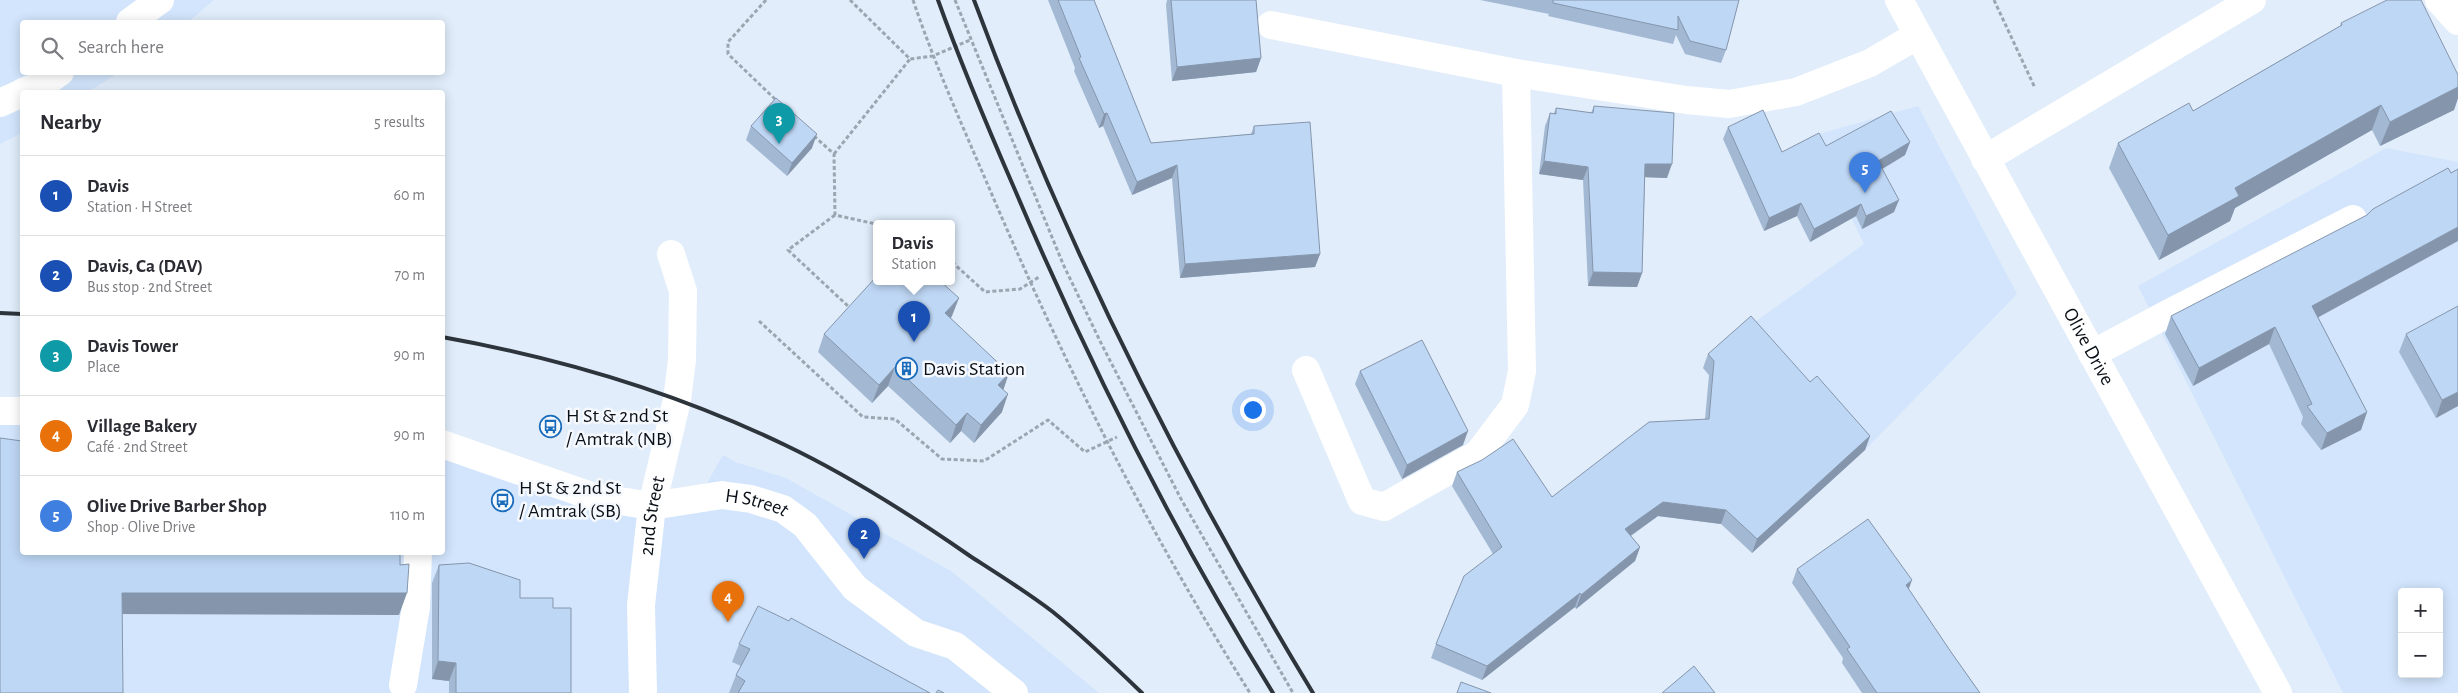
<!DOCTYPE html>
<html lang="en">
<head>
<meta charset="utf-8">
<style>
  body { margin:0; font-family:"Alegreya Sans",sans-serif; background:#f7f7f7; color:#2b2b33 }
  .controls { position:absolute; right:15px; bottom:15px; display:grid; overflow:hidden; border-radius:5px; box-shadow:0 2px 12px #0003 }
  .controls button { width:45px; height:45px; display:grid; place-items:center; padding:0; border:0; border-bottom:1px solid #e1e1e2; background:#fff; color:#2b2b33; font:25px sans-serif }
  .you { position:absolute; left:1252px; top:409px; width:18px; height:18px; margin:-12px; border:4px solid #fff; border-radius:50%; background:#1a73e8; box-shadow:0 0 0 8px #1a73e833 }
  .badge { display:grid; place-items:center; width:32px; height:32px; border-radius:50%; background:#1b6cbb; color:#fff; font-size:16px; font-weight:700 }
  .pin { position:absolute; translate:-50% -41px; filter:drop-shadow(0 1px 2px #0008) }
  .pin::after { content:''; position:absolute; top:26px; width:18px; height:15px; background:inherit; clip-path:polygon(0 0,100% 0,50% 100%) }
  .popup { position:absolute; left:873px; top:220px; width:82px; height:65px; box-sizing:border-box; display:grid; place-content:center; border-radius:5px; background:#fff; filter:drop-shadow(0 1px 4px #0005); font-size:16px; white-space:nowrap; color:#7c7c81 }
  .popup b { font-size:19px; color:#2b2b33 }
  .popup::after { content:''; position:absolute; left:50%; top:100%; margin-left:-10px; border:10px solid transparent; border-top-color:#fff }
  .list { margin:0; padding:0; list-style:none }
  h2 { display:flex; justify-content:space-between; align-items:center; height:65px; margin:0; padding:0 20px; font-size:21px }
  h2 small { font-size:16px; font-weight:400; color:#7c7c81 }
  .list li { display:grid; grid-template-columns:32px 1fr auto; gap:15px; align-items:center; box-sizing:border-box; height:80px; padding:0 20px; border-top:1px solid #e1e1e2 }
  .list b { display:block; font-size:19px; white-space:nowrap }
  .list p { margin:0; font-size:16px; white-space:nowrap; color:#7c7c81 }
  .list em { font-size:16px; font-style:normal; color:#7c7c81 }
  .icon { flex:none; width:28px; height:28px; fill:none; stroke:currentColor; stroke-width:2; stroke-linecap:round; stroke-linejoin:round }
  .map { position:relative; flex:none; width:2458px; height:693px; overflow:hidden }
  .search { position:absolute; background:#fff; box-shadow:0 2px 12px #0003; left:20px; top:20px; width:425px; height:55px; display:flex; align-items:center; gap:12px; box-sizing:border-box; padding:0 18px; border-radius:5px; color:#7c7c81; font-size:19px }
  .panel { position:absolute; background:#fff; box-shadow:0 2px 12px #0003; left:20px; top:90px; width:425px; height:465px; border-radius:5px }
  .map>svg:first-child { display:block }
</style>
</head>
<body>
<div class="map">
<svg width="2458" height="693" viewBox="0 0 2458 693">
  <rect width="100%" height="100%" fill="#e1edfb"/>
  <!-- built -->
  <g fill="#d2e5fc" fill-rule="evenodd">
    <path d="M 0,0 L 214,0 L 188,22 L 22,22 L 22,72 L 118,73 L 88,92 L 22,92 L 22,133 L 0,144 Z"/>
    <path d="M 1918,106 L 2017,294 L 1865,450 L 1811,499 L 1703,368 L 1745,329 L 1864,244 L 1812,136 Z"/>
    <path d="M 2386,148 L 2458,162 L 2458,693 L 2343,693 L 2138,286 ZM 2402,592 L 2439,592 L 2439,674 L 2402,674 Z"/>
    <path d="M 0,406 L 22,408 L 22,552 L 442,552 L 443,444 L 594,497 L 700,495 L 723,455 L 735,462 L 786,478 L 951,571 L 1099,693 L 0,693 Z"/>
  </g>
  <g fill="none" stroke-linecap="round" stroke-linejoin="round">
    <!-- path -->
    <g stroke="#9ba6b1" stroke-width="3" stroke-dasharray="4 2.5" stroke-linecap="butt">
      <path d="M 766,0 L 728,42 L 728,54 L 777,101"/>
      <path d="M 850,0 L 910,59 L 933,56 L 970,40"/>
      <path d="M 913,0 C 935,65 963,127 990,190 C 1064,364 1149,533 1250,693"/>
      <path d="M 955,0 L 1063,264 L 1101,343 L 1181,499 L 1293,693"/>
      <path d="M 1994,0 L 2035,88"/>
      <path d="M 814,136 L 834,154 L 835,215 L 876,224"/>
      <path d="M 834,154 L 910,59"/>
      <path d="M 835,215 L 788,250 L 850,308"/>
      <path d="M 952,262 L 985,292 L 1020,289 L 1039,277"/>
      <path d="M 759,321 L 863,417 L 895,419 L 942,459 L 984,461 L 1048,420 L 1085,452 L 1117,437"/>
    </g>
    <!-- minor -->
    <g stroke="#fff" stroke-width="28">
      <path id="s1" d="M 1899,0 L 2278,693"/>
      <path d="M 2439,0 L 2458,21"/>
      <path d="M 130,22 L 160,0"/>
      <path d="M 1271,25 L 1516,73 L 1686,100 L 1729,104 L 1796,92 L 1870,63 L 1918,35"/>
      <path d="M 23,92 L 43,84 L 60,72"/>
      <path d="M 0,103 L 22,93"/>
      <path d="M 1985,159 L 2252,0"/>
      <path d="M 2092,354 L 2171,312 L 2353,219"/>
      <path d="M 1306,370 L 1362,501 L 1384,507 L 1478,454 L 1515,405 L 1522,371 L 1516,73"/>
      <path d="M 0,411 L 22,411"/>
      <path id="s2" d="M 442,444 L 594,497 L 652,506 L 722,495 L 751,499 L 783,509 L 805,525 L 855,588 L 916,633 L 955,646 L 1014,693"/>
      <path d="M 403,685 L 416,607 L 418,552"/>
      <path id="s3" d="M 643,693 L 641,605 L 652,506 L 677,400 L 682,360 L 683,291 L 671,254"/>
    </g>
    <!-- rail -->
    <g stroke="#2d343c" stroke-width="4">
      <path d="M 938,0 C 961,64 988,128 1015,190 C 1089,364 1174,533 1273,693"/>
      <path d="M 974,0 C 1064,242 1180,473 1313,693"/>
      <path d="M 0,313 L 22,314"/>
      <path d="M 442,337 C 560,358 677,393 785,445 C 850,476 911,515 970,556 C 998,574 1027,592 1053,612 C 1084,637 1113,665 1142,693"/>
    </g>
  </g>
  <!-- wall -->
  <g fill="#a3b9d3">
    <path d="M 1048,0 L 1094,0 L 1151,143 L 1251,134 L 1254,126 L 1320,254 L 1315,267 L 1180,278 L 1172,178 L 1132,195 L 1103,126 L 1099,128 L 1074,71 L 1075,68 Z"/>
    <path d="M 1167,0 L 1256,0 L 1261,58 L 1256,72 L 1172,81 L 1166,5 Z"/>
    <path d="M 1480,0 L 1739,0 L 1726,50 L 1721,63 L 1685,54 L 1676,35 L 1673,44 L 1548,16 L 1549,14 Z"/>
    <path d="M 2341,23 L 2458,75 L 2458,98 L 2454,110 L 2380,146 L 2372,130 L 2235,208 L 2230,221 L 2159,260 L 2109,168 L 2118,143 L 2193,111 L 2340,26 Z"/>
    <path d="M 1594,106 L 1667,178 L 1645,177 L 1642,273 L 1637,287 L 1588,286 L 1583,180 L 1539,174 L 1545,126 L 1550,113 L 1554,113 L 1556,108 L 1591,113 Z"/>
    <path d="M 751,126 L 812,148 L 787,176 L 746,140 Z"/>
    <path d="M 1728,127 L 1782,152 L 1826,146 L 1910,142 L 1905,155 L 1882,169 L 1894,212 L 1862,229 L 1856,216 L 1810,242 L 1797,216 L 1764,231 L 1723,139 Z"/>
    <path d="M 952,316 L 951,318 L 1003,389 L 1002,412 L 974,443 L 961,431 L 950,443 L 888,386 L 872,403 L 818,352 L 824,334 Z"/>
    <path d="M 2171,316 L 2318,317 L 2367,412 L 2361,430 L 2321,450 L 2301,424 L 2303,417 L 2269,344 L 2193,386 L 2165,334 Z"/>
    <path d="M 2406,334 L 2458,406 L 2436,418 L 2399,352 Z"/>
    <path d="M 1708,354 L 1810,382 L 1870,436 L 1865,450 L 1752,553 L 1721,524 L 1658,516 L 1631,536 L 1640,547 L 1635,561 L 1576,609 L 1575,607 L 1482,680 L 1431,658 L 1436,644 L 1493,554 L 1452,486 L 1457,472 L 1552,497 L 1705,419 L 1709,375 L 1703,368 Z"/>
    <path d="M 1360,371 L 1463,445 L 1402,479 L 1355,384 Z"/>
    <path d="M 439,565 L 520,598 L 553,608 L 571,693 L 449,693 L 449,681 L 432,679 L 432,583 Z"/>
    <path d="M 1797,569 L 1908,589 L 1951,652 L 1980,693 L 1862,693 L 1842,663 L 1843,658 L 1792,583 Z"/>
    <path d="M 739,644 L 930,693 L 729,693 L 736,675 L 741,666 L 732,662 Z"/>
  </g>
  <!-- shaded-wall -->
  <g fill="#8596ac">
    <path d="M 1261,58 L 1256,72 L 1172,81 L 1177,67 Z"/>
    <path d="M 2458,87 L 2458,98 L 2454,110 L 2380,146 L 2390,122 Z"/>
    <path d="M 2381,105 L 2372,130 L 2235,208 L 2230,221 L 2159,260 L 2168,235 L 2235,188 Z"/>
    <path d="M 1107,113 L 1103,126 L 1099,128 L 1104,114 Z"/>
    <path d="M 817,134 L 812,148 L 787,176 L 792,163 Z"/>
    <path d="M 1910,142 L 1905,155 L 1874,174 L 1878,161 Z"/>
    <path d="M 1544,161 L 1588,167 L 1583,180 L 1539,174 Z"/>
    <path d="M 1645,164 L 1672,164 L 1667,178 L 1640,177 Z"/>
    <path d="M 1177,165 L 1172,178 L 1132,195 L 1137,182 Z"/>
    <path d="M 1899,200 L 1894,212 L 1862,229 L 1866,216 Z"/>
    <path d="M 1801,203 L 1797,216 L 1764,231 L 1769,218 Z"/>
    <path d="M 1861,204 L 1856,216 L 1810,242 L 1814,229 Z"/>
    <path d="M 2458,227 L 2458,241 L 2306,324 L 2312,306 Z"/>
    <path d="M 1320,254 L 1315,267 L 1180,278 L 1185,264 Z"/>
    <path d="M 1593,272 L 1642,273 L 1637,287 L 1588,286 Z"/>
    <path d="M 959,298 L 952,316 L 938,331 L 945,313 Z"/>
    <path d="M 2275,327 L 2269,344 L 2193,386 L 2199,368 Z"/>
    <path d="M 895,367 L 888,386 L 872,403 L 879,385 Z"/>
    <path d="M 1009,373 L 1003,391 L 998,385 Z"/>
    <path d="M 2458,392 L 2458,406 L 2436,418 L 2442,400 Z"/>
    <path d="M 1008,394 L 1002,412 L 974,443 L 981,425 Z"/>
    <path d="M 2367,412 L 2361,430 L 2321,450 L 2327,433 Z"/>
    <path d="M 967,413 L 961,431 L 950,443 L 956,425 Z"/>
    <path d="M 1468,431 L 1463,445 L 1402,479 L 1407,465 Z"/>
    <path d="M 1870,436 L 1865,450 L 1752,553 L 1757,539 Z"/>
    <path d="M 1663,502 L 1726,510 L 1721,524 L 1658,516 L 1620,543 L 1625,529 Z"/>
    <path d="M 1640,547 L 1635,561 L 1576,609 L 1581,595 Z"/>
    <path d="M 1912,580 L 1907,594 L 1906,585 Z"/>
    <path d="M 122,593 L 407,593 L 399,615 L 114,614 Z"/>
    <path d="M 1580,593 L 1575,607 L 1482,680 L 1487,666 Z"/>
    <path d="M 438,661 L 456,663 L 449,681 L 432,679 Z"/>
  </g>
  <!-- building -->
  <g fill="#bed7f5" stroke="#8596ac">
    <path d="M 1058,0 L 1094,0 L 1151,143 L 1254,134 L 1254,126 L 1310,122 L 1320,254 L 1185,264 L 1177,165 L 1137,182 L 1107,113 L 1104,114 L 1079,58 L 1081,57 Z"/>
    <path d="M 1171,0 L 1256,0 L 1261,58 L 1177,67 Z"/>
    <path d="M 1553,0 L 1739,0 L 1726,50 L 1690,41 L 1678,16 L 1678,30 L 1553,3 Z"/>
    <path d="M 2387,0 L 2421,0 L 2458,75 L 2458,87 L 2390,122 L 2381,105 L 2235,188 L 2239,196 L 2168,235 L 2118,143 L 2189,103 L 2193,111 L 2342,25 L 2341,23 Z"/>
    <path d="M 776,98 L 817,134 L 792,163 L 751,126 Z"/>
    <path d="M 1594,106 L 1674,113 L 1672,164 L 1645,164 L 1642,273 L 1593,272 L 1588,167 L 1544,161 L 1550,113 L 1556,114 L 1556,108 L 1593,113 Z"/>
    <path d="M 1763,110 L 1782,152 L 1819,133 L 1826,146 L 1891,111 L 1910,142 L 1878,161 L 1899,200 L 1866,216 L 1861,204 L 1814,229 L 1801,203 L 1769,218 L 1728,127 Z"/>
    <path d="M 2448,168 L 2451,173 L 2458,169 L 2458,227 L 2312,306 L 2367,412 L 2327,433 L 2307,406 L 2312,404 L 2275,327 L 2199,368 L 2171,316 L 2367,215 L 2373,209 Z"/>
    <path d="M 876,277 L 876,281 L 940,281 L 959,298 L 945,313 L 1009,373 L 998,385 L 1008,394 L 981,425 L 967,413 L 956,425 L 895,367 L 879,385 L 824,334 Z"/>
    <path d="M 2458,306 L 2458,392 L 2442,400 L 2406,334 Z"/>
    <path d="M 1751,316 L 1810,382 L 1817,376 L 1870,436 L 1757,539 L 1726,510 L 1663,502 L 1625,529 L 1640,547 L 1581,595 L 1580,593 L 1487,666 L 1436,644 L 1464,576 L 1502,547 L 1457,472 L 1482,460 L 1513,439 L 1552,497 L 1649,422 L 1709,419 L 1714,361 L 1708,354 Z"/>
    <path d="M 1422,340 L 1468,431 L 1407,465 L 1360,371 Z"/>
    <path d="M 0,438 L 22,441 L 22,552 L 400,552 L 400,565 L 409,564 L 407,593 L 122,593 L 123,693 L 0,693 Z"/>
    <path d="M 1868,519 L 1912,580 L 1906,585 L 1951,652 L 1980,693 L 1877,693 L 1847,649 L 1850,647 L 1797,569 Z"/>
    <path d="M 469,563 L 520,580 L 520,598 L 553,598 L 553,608 L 571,608 L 571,693 L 456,693 L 456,663 L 438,661 L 439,565 Z"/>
    <path d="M 758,606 L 789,621 L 791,618 L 930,693 L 738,693 L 745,681 L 736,675 L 750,649 L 739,644 Z"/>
    <path d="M 1694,666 L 1715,693 L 1662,693 Z"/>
    <path d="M 1461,682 L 1491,693 L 1457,693 Z"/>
    <path d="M 938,690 L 944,693 L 936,693 Z"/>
  </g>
  <!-- icons -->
  <defs>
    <symbol id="building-ring" viewBox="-11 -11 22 22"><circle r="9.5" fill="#f5f9fe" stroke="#1b6cbb" stroke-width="1.5"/><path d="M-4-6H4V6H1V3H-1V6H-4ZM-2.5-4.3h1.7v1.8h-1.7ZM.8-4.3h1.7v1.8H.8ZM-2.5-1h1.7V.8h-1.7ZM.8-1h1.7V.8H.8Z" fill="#1b6cbb"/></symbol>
    <symbol id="bus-ring" viewBox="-11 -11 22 22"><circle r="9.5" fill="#f5f9fe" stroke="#1b6cbb" stroke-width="1.5"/><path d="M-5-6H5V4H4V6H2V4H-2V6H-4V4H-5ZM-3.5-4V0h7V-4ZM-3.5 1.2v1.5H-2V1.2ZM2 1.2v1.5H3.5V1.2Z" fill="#1b6cbb"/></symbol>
  </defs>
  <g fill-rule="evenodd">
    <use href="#building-ring" x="894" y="356" width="25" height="25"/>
    <use href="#bus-ring" x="538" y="414" width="25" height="25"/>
    <use href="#bus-ring" x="490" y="488" width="25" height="25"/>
  </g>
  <g text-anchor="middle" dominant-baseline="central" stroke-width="5" stroke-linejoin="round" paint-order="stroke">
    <!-- street labels -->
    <g font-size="20" fill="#090f16" stroke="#f5f9fe">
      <text stroke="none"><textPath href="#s1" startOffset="395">Olive Drive</textPath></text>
      <text stroke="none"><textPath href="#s2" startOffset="326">H Street</textPath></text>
      <text stroke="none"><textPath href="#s3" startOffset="178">2nd Street</textPath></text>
    </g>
    <!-- poi labels -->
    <g font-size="20" fill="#090f16" stroke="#f5f9fe" text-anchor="start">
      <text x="923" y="369">Davis Station</text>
      <text x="566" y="416">H St &amp; 2nd St<tspan x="566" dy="23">/ Amtrak (NB)</tspan></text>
      <text x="519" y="488">H St &amp; 2nd St<tspan x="519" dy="23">/ Amtrak (SB)</tspan></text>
    </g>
  </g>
</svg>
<div class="controls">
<button>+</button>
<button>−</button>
</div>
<div class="you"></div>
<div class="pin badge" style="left:914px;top:342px;background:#1a4fb4">1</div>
<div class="popup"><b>Davis</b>Station</div>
<div class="pin badge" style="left:864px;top:559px;background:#1a4fb4">2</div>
<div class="pin badge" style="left:779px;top:144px;background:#0f9aa8">3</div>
<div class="pin badge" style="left:728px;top:622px;background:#e8710a">4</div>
<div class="pin badge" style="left:1865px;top:193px;background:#3f7fe0">5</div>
<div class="search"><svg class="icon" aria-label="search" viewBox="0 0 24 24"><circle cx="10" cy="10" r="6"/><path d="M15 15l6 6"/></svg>Search here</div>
<section class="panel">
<h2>Nearby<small>5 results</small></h2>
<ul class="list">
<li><span class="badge" style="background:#1a4fb4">1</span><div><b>Davis</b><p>Station · H Street</p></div><em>60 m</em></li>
<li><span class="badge" style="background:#1a4fb4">2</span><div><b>Davis, Ca (DAV)</b><p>Bus stop · 2nd Street</p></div><em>70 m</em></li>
<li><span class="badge" style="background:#0f9aa8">3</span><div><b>Davis Tower</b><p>Place</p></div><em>90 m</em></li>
<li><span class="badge" style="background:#e8710a">4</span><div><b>Village Bakery</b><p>Café · 2nd Street</p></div><em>90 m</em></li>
<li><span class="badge" style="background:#3f7fe0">5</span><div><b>Olive Drive Barber Shop</b><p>Shop · Olive Drive</p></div><em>110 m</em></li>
</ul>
</section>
</div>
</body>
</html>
